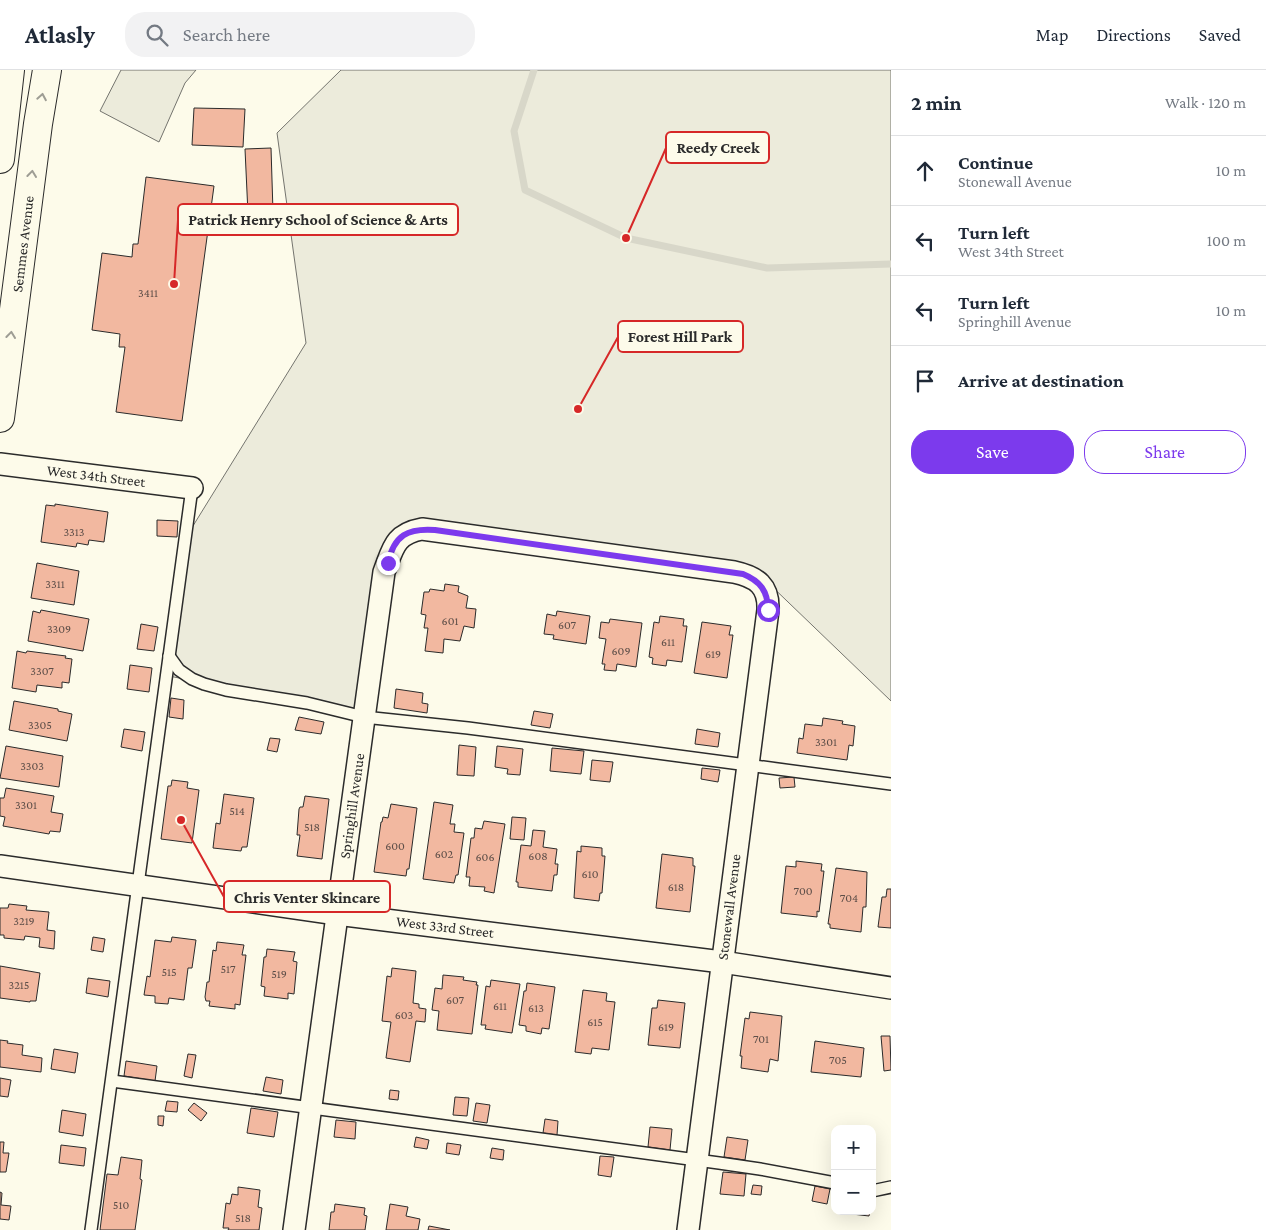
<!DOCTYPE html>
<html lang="en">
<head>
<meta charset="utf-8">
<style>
  body { margin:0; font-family:"Crimson Pro",serif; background:#f2f2f3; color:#1f2937 }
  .controls { position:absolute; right:15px; bottom:15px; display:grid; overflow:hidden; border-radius:10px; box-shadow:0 5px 20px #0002 }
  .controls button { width:45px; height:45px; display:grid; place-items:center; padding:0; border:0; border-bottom:1px solid #e0e1e3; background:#fff; color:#1f2937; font:25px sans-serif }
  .stop { position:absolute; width:15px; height:15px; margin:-11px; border:4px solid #7c3aed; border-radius:50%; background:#fff }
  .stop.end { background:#7c3aed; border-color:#fff; box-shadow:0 1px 5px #0008 }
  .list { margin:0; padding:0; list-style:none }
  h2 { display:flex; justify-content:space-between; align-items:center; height:65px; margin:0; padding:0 20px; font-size:21px }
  h2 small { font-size:16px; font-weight:400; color:#747a83 }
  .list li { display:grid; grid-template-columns:32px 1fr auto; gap:15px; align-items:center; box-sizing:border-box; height:70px; padding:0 20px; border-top:1px solid #e0e1e3 }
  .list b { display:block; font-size:19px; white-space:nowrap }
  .list p { margin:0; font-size:16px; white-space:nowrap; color:#747a83 }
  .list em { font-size:16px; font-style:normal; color:#747a83 }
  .actions { display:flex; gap:10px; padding:15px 20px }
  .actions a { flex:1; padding:11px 0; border:1px solid #7c3aed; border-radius:20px; text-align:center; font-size:18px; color:#7c3aed }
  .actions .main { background:#7c3aed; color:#fff }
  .icon { flex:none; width:28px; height:28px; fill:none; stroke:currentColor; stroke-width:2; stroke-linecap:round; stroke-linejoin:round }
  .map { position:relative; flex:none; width:891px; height:1160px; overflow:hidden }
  header { display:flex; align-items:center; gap:30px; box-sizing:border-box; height:70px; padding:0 25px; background:#fff; border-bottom:1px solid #e0e1e3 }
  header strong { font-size:24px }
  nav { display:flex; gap:28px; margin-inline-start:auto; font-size:18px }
  .search { width:350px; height:45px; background:#f2f2f3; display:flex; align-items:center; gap:12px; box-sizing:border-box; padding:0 18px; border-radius:20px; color:#747a83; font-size:19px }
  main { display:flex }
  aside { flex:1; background:#fff }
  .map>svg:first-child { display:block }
</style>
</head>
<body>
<header>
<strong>Atlasly</strong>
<div class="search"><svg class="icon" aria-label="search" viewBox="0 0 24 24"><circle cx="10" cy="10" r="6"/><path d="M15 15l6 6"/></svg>Search here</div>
<nav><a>Map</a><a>Directions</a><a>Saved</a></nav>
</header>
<main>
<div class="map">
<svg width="891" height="1160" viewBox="0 0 891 1160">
  <rect width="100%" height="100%" fill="#fdfbea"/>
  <!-- green -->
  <g fill="#ecebdb" stroke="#74746e">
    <path d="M 121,0 L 196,0 L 185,13 L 159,72 L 100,41 Z"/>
    <path d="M 341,0 L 891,0 L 891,631 L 762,507 L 429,460 L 395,477 L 363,645 L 164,605 L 188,464 L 306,273 L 277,63 Z"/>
  </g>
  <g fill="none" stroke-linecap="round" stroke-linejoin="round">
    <!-- stream -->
    <path stroke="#d8d7c9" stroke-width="7" d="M 534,0 L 514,61 L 525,120 L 626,168 L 767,198 L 891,194"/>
  </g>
  <!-- building -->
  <g fill="#f2b8a0" stroke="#2b2b2b">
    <path d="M 194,38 L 245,39 L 243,77 L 192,75 Z"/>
    <path d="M 271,78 L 273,142 L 248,144 L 245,79 Z"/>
    <path d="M 146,107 L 214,116 L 182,351 L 116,342 L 125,277 L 119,277 L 120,264 L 92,260 L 102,183 L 132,187 L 133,174 L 138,174 Z"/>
    <path d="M 55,434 L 108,442 L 104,472 L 89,470 L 88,475 L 77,473 L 76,477 L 41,472 L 46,435 L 55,436 Z"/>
    <path d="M 157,450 L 178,451 L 177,467 L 157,466 Z"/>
    <path d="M 37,493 L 79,501 L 74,535 L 31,528 Z"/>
    <path d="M 445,514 L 459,516 L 458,522 L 468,526 L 466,538 L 476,539 L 474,558 L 464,556 L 460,571 L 444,569 L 443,583 L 425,581 L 428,558 L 424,558 L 426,545 L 421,544 L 424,522 L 429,522 L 430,519 L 444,521 Z"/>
    <path d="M 41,540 L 89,549 L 83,581 L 28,571 L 33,541 L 40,543 Z"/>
    <path d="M 557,541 L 590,546 L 586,574 L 553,569 L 554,565 L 544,564 L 547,544 L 556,546 Z"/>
    <path d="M 660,546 L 684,549 L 683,556 L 687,556 L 682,592 L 667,590 L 666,596 L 652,594 L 653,588 L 649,587 L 654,552 L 659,553 Z"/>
    <path d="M 610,549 L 642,553 L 636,597 L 617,594 L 616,601 L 604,600 L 605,594 L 602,594 L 606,569 L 599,568 L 601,552 L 609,553 Z"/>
    <path d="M 702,552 L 731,556 L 729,565 L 733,565 L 727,608 L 694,603 Z"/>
    <path d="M 141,554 L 158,557 L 154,581 L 137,579 Z"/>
    <path d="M 17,581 L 26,583 L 27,581 L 66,586 L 65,588 L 72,589 L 69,613 L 62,612 L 62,618 L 37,615 L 36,622 L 12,618 Z"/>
    <path d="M 130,595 L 152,598 L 149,622 L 127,619 Z"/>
    <path d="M 396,619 L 423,623 L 422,633 L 428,634 L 427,643 L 394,638 Z"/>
    <path d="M 171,628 L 184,630 L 183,649 L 169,647 Z"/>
    <path d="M 14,631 L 58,639 L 58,641 L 72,644 L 67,671 L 9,660 Z"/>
    <path d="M 534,641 L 553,644 L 550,658 L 531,655 Z"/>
    <path d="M 299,647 L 324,652 L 321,664 L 295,660 Z"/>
    <path d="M 823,648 L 843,651 L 842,654 L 855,656 L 853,676 L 849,675 L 847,690 L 797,683 L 799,668 L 803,669 L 805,654 L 822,656 Z"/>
    <path d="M 124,659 L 145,662 L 142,681 L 121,677 Z"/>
    <path d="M 697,659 L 720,663 L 718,677 L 695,674 Z"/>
    <path d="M 270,668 L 280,669 L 277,682 L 267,680 Z"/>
    <path d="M 459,675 L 476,677 L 474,706 L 457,705 Z"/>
    <path d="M 6,676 L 63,686 L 59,717 L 0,708 Z"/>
    <path d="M 497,676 L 523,679 L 520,705 L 507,704 L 508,699 L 495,697 Z"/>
    <path d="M 552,678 L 584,681 L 581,704 L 550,701 Z"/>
    <path d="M 592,690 L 613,692 L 610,712 L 590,710 Z"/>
    <path d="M 702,698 L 720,700 L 718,712 L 701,709 Z"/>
    <path d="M 794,707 L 795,717 L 780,718 L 779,708 Z"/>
    <path d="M 172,710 L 188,712 L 187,718 L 199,720 L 192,773 L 161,769 L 168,716 L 171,716 Z"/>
    <path d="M 6,718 L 54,726 L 51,742 L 63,744 L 60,762 L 50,761 L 49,764 L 3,756 L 5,747 L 0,746 L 0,728 L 4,728 Z"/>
    <path d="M 224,724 L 254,728 L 247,777 L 242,777 L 241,781 L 213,778 L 216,753 L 220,754 Z"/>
    <path d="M 305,726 L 329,729 L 322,789 L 297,786 L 300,765 L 297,765 L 299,739 L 300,737 L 303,737 Z"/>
    <path d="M 434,732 L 453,735 L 450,754 L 455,754 L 454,762 L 464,763 L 458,805 L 456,805 L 454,813 L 423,809 Z"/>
    <path d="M 391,734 L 417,738 L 409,799 L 407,799 L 406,806 L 374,802 L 381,752 L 382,752 L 383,747 L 388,748 Z"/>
    <path d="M 512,747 L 526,748 L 524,770 L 510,769 Z"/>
    <path d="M 484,751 L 505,754 L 494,823 L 484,821 L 485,817 L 469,816 L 470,807 L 466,807 L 471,768 L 474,768 L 475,758 L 482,759 Z"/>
    <path d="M 533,760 L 545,761 L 543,777 L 557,779 L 555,794 L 558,794 L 557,805 L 554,805 L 552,821 L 518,817 L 518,812 L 516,812 L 521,775 L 531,776 Z"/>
    <path d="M 581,776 L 602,778 L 602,786 L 605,786 L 602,823 L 600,823 L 599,831 L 574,828 L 577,781 L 581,782 Z"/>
    <path d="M 662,784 L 693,788 L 693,796 L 695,796 L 690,842 L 656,838 Z"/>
    <path d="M 796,791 L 822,794 L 821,801 L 824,801 L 819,842 L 817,841 L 817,847 L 781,843 L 786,796 L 796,797 Z"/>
    <path d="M 836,798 L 867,802 L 866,837 L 863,837 L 861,862 L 830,858 L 830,854 L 828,854 Z"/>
    <path d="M 887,819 L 891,819 L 891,858 L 878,857 L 882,827 L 886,827 Z"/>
    <path d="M 9,834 L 27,836 L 26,840 L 49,842 L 47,860 L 55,861 L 54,879 L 39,877 L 40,868 L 25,866 L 24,870 L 4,868 L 4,865 L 0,865 L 0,838 L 8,838 Z"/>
    <path d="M 93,867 L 105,869 L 103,882 L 91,880 Z"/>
    <path d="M 172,867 L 196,870 L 192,898 L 188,898 L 184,930 L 169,928 L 168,934 L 155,933 L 155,926 L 144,925 L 147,906 L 150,907 L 155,870 L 171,872 Z"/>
    <path d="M 217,872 L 244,875 L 242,885 L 246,885 L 240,935 L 235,934 L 235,939 L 209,936 L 210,931 L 206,931 L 205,927 L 207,912 L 209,912 L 213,880 L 216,881 Z"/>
    <path d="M 267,879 L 295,882 L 293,891 L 297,892 L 294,924 L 288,923 L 288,929 L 264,926 L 265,917 L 261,916 L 264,887 L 266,887 Z"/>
    <path d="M 0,896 L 40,903 L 36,931 L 30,931 L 30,932 L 0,928 Z"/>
    <path d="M 392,898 L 416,901 L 413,933 L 419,934 L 419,938 L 426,939 L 425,952 L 416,951 L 410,992 L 386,988 L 391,952 L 382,951 L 387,906 L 391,907 Z"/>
    <path d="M 443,905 L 464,907 L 463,910 L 477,912 L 476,915 L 478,915 L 472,964 L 437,960 L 439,941 L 432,940 L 435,918 L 442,919 Z"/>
    <path d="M 88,908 L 110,911 L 108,927 L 86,923 Z"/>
    <path d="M 491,910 L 520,914 L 512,963 L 485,959 L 486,955 L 481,955 L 486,916 L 490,917 Z"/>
    <path d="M 527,913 L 555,917 L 549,959 L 542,958 L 541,964 L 526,961 L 526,956 L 519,955 L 524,921 L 526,921 Z"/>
    <path d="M 583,920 L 607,923 L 606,931 L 615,932 L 609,980 L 592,978 L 591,984 L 575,982 Z"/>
    <path d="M 658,930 L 685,933 L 680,978 L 648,975 L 652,938 L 657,938 Z"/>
    <path d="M 750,942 L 782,946 L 778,991 L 770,989 L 768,1002 L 741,998 L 742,986 L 740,986 L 745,948 L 749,949 Z"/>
    <path d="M 881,966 L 890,966 L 891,1000 L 884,1001 Z"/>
    <path d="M 0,970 L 8,971 L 7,973 L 23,975 L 22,985 L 42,988 L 41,1002 L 0,997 Z"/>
    <path d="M 815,971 L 864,978 L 861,1007 L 811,1002 Z"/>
    <path d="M 54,979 L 78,983 L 75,1003 L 51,999 Z"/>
    <path d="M 188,984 L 196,985 L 192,1008 L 184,1006 Z"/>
    <path d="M 126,991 L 157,996 L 155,1011 L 124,1006 Z"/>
    <path d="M 266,1007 L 283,1010 L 281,1024 L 263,1021 Z"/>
    <path d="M 0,1008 L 11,1010 L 8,1027 L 0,1026 Z"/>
    <path d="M 390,1020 L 399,1021 L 398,1030 L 389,1029 Z"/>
    <path d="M 455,1027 L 469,1028 L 467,1046 L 453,1045 Z"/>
    <path d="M 167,1031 L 178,1032 L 177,1042 L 165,1041 Z"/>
    <path d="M 194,1033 L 207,1043 L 201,1051 L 188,1040 Z"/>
    <path d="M 476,1033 L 490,1035 L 487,1053 L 473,1051 Z"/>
    <path d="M 251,1038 L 278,1042 L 274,1067 L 247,1063 Z"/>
    <path d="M 62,1040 L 86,1044 L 83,1066 L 59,1062 Z"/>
    <path d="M 158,1046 L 164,1046 L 163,1056 L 158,1055 Z"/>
    <path d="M 545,1049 L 558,1051 L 557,1065 L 543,1063 Z"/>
    <path d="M 336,1050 L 356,1052 L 355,1069 L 334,1067 Z"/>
    <path d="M 650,1057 L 672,1059 L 670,1080 L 648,1077 Z"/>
    <path d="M 416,1067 L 429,1070 L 427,1079 L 414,1077 Z"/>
    <path d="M 727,1067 L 748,1070 L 745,1090 L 724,1087 Z"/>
    <path d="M 0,1072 L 4,1072 L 3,1083 L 9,1083 L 6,1102 L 0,1102 Z"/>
    <path d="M 447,1073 L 461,1075 L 459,1085 L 446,1083 Z"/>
    <path d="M 61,1075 L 86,1078 L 84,1096 L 59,1093 Z"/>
    <path d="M 492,1078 L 504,1080 L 503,1090 L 490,1088 Z"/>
    <path d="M 600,1086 L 614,1087 L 611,1107 L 598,1105 Z"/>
    <path d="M 121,1087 L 142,1090 L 140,1109 L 142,1110 L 135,1160 L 100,1160 L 107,1104 L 118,1105 Z"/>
    <path d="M 723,1102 L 746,1104 L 744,1126 L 720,1124 Z"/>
    <path d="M 753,1115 L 762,1116 L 761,1125 L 751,1124 Z"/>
    <path d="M 815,1116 L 830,1119 L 827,1134 L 812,1131 Z"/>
    <path d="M 238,1117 L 260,1120 L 258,1137 L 262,1138 L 259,1160 L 228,1160 L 229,1158 L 223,1158 L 226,1133 L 230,1134 L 232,1124 L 238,1125 Z"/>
    <path d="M 0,1122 L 2,1123 L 1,1135 L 11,1136 L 9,1150 L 0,1149 Z"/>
    <path d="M 335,1134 L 365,1138 L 364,1145 L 367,1146 L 365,1160 L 329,1160 L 331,1142 L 334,1142 Z"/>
    <path d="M 390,1134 L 408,1137 L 406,1146 L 420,1149 L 418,1160 L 386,1160 Z"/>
    <path d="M 852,1141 L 870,1141 L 869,1146 L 852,1144 Z"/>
    <path d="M 429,1156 L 450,1160 L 428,1160 Z"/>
  </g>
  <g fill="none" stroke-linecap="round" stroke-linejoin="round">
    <defs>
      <g id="service">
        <path d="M 169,586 L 179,600 L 192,609 L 204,614 L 226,620 L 307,633 L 364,647 L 468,658 L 891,714"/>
        <path d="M 112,1011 L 719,1093 L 760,1099 L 835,1113"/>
        <path d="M 872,1121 L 891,1117"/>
        <path d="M 91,1160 L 192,418"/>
      </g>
      <g id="minor">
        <path d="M 0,394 L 192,418"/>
        <path d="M 0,796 L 337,844 L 722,892 L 891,918"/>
        <path d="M 294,1160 L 384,502 C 393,479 394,464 422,459 L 734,502 C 757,507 769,516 768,540 L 688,1160"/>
      </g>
      <g id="primary">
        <path d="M 0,89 L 10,0"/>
        <path d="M 0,348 L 38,54 L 47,0"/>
      </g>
    </defs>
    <!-- service casing -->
    <use href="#service" stroke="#2b2b2b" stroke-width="14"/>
    <!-- minor casing -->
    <use href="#minor" stroke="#2b2b2b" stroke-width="24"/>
    <!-- primary casing -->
    <use href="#primary" stroke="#2b2b2b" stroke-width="30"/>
    <!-- service -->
    <use href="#service" stroke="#fdfbea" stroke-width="11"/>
    <!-- minor -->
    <use href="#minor" stroke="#fdfbea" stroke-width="21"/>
    <!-- primary -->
    <use href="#primary" stroke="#fdfbea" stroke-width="28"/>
  </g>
  <!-- one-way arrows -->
  <defs><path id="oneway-chevron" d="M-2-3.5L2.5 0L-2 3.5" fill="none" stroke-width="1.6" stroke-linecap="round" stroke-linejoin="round" transform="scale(1.25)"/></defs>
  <g stroke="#9e9d94">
    <use href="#oneway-chevron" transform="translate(42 27) rotate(-80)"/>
    <use href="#oneway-chevron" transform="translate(32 104) rotate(-83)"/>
    <use href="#oneway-chevron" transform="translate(11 265) rotate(-83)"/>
  </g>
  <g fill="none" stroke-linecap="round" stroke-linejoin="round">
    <!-- route -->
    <path stroke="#7c3aed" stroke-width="6" d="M 388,493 C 394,465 408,458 435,460 L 743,504 C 760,511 768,521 768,540"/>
  </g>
  <g text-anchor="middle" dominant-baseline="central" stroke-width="4" stroke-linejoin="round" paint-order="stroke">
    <!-- number labels -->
    <g font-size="12" fill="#5d4e48">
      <text x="148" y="223">3411</text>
      <text x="74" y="462">3313</text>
      <text x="55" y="514">3311</text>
      <text x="450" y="551">601</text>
      <text x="567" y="555">607</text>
      <text x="59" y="559">3309</text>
      <text x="668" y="572">611</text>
      <text x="621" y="581">609</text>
      <text x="713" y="584">619</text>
      <text x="42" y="601">3307</text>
      <text x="40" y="655">3305</text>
      <text x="826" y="672">3301</text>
      <text x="32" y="696">3303</text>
      <text x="26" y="735">3301</text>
      <text x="237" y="741">514</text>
      <text x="312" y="757">518</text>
      <text x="395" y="776">600</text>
      <text x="444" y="784">602</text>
      <text x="538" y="786">608</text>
      <text x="485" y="787">606</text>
      <text x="590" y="804">610</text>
      <text x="676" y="817">618</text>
      <text x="803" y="821">700</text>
      <text x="849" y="828">704</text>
      <text x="24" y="851">3219</text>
      <text x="228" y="899">517</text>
      <text x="169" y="902">515</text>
      <text x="279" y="904">519</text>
      <text x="19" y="915">3215</text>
      <text x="455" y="930">607</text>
      <text x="500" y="936">611</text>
      <text x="536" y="938">613</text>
      <text x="404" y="945">603</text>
      <text x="595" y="952">615</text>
      <text x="666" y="957">619</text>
      <text x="761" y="969">701</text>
      <text x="838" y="990">705</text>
      <text x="121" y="1135">510</text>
      <text x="243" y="1148">518</text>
    </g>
    <!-- street labels -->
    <g font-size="15" fill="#2b2b2b" stroke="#fdfbea">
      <text transform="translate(23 174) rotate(-83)">Semmes Avenue</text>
      <text transform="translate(96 406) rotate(7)">West 34th Street</text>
      <text transform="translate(352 736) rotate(-82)">Springhill Avenue</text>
      <text transform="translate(729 837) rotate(-83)">Stonewall Avenue</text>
      <text transform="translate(445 857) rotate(7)">West 33rd Street</text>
    </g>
  </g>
  <!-- callouts -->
  <path fill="none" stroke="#d62828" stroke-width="2" d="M626 168L666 78M174 214L178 150M578 339L618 267M181 750L224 827"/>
  <g fill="#d62828" stroke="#fdfbea" stroke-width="2">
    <circle cx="626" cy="168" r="5"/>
    <circle cx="174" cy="214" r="5"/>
    <circle cx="578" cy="339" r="5"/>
    <circle cx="181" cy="750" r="5"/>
  </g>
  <g fill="#fdfbea" stroke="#d62828" stroke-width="2">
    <rect x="666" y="62" width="103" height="31" rx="5"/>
    <rect x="178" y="134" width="280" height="31" rx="5"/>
    <rect x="618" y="251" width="125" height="31" rx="5"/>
    <rect x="224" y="811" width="166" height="31" rx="5"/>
  </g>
  <g font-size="16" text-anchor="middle" font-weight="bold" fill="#2b2b2b">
    <text x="718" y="83">Reedy Creek</text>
    <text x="318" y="155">Patrick Henry School of Science &amp; Arts</text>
    <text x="680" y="272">Forest Hill Park</text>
    <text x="307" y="833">Chris Venter Skincare</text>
  </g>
</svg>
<div class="controls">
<button>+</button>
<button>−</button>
</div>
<div class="stop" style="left:768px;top:540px"></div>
<div class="stop end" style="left:388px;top:493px"></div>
</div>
<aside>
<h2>2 min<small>Walk · 120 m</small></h2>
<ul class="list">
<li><svg class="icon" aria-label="ahead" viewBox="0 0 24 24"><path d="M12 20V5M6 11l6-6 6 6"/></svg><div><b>Continue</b><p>Stonewall Avenue</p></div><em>10 m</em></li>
<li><svg class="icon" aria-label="left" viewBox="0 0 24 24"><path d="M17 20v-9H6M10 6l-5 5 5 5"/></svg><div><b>Turn left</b><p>West 34th Street</p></div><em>100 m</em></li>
<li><svg class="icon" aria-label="left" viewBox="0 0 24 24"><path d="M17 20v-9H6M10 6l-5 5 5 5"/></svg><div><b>Turn left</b><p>Springhill Avenue</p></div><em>10 m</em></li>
<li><svg class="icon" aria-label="arrive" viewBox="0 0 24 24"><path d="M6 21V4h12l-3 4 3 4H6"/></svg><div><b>Arrive at destination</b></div></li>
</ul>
<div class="actions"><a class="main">Save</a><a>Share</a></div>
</aside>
</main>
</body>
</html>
